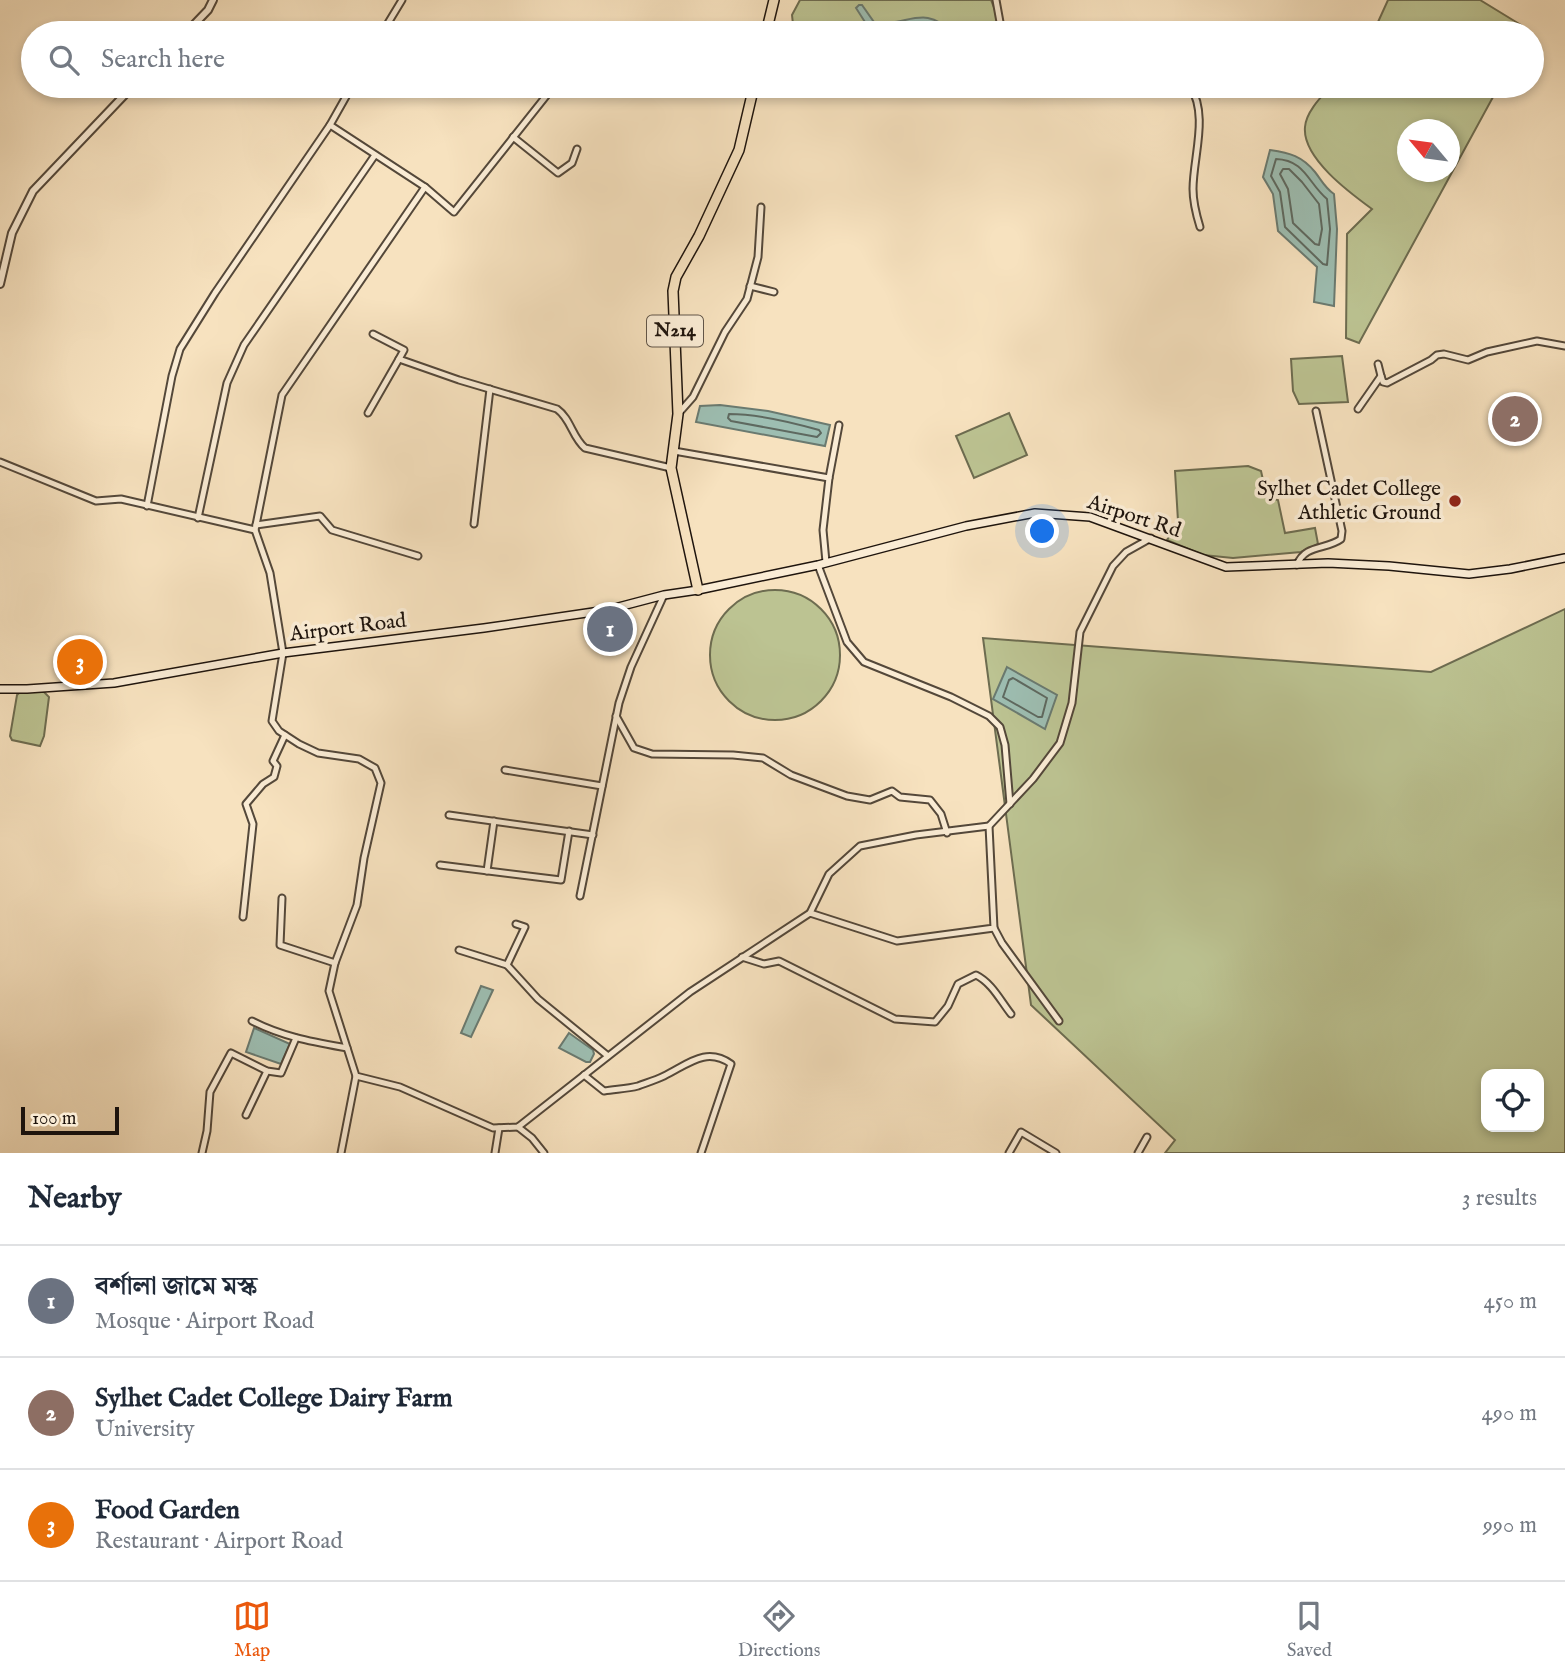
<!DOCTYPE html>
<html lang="en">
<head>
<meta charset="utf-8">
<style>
  body { margin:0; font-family:"IM FELL English","Noto Serif Bengali",serif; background:#f6f6f7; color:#1f2937 }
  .controls { position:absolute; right:21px; bottom:21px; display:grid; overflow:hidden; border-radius:14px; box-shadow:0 4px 10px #0003 }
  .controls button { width:63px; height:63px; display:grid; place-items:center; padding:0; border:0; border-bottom:2px solid #e0e1e3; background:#fff; color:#1f2937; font:35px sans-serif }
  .compass { position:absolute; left:1397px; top:119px; width:63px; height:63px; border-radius:50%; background:#fff; box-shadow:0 4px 10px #0003; rotate:299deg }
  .scale { position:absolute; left:21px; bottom:18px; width:98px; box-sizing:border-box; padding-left:7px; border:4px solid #1e140d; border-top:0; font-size:19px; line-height:24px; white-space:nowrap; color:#1e140d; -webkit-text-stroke:5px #faecd5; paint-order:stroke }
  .you { position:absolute; left:1043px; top:532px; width:24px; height:24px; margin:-18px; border:5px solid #fff; border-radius:50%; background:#1a73e8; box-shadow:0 0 0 10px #1a73e833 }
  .badge { display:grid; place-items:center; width:46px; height:46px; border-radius:50%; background:#ea580c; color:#fff; font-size:23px; font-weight:700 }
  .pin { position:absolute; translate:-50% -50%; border:4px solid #fff; box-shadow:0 2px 7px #0006 }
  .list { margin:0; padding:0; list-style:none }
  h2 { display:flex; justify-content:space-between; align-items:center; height:91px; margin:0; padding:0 28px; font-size:30px }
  h2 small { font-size:23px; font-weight:400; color:#747a83 }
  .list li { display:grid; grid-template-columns:46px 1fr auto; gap:21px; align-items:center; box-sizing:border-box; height:112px; padding:0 28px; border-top:2px solid #e0e1e3 }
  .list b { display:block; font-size:26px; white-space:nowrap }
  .list p { margin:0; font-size:23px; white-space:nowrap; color:#747a83 }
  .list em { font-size:23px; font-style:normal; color:#747a83 }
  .icon { flex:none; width:38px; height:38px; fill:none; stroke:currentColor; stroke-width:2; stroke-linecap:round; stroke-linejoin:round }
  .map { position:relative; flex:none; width:1565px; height:1153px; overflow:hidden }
  .search { position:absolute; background:#fff; box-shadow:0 4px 10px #0003; left:21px; right:21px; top:21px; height:77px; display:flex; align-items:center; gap:18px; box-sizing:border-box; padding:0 24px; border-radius:38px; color:#747a83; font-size:26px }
  .sheet { height:427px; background:#fff }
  nav { display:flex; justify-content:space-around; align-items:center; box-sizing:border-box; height:98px; border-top:2px solid #e0e1e3; background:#fff; font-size:19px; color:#747a83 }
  nav a { display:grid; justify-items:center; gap:4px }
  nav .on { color:#ea580c }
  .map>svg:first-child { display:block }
</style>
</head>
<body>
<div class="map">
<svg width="1565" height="1153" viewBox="0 0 1565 1153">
  <rect width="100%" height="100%" fill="#f7e2bf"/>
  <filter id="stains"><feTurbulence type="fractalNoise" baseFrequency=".00286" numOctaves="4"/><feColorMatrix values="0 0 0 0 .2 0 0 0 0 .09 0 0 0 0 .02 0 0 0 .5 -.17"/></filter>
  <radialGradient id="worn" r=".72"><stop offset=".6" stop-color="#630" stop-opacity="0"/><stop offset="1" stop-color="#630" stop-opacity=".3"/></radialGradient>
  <!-- green -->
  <g fill="#bcc392" stroke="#6d6c50" stroke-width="2" fill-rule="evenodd">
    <path d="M 800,0 L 991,0 L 1004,33 L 794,33 L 792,15 Z"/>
    <path d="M 1388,0 L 1480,0 L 1521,25 L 1522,33 L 1373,33 Z"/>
    <path d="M 1331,86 L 1499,86 L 1359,343 L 1346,338 L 1347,234 L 1372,209 C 1350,193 1302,158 1305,127 C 1306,112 1321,97 1331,86 ZM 1408,130 L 1450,130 L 1450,172 L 1408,172 Z"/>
    <path d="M 1342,356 L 1348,402 L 1299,404 L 1293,391 L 1291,359 Z"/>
    <path d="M 1009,413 L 1027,455 L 974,478 L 956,436 Z"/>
    <path d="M 1248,466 L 1261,471 L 1267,498 L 1278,500 L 1285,533 L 1315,528 L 1318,544 L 1301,552 L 1233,558 L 1203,555 L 1167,540 L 1178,521 L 1175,471 Z"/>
    <circle cx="775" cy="655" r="65"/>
    <path d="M 1565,609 L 1565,1153 L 1165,1153 L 1175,1140 L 1031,1005 L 983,638 L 1431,672 ZM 1486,1074 L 1539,1074 L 1539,1127 L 1486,1127 Z"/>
    <path d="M 20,692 L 44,692 L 49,697 L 44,736 L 40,746 L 12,740 L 10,736 L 17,695 Z"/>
  </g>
  <!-- water -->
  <g fill="#9dbeb2" stroke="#6a7a70" stroke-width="2">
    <path d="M 859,5 L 862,5 L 874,22 C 906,28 924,2 952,33 L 943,33 L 937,28 L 916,27 L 889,33 L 872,33 L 856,8 Z"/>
    <path d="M 1270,150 C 1290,153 1302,156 1315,172 C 1322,181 1325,188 1334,194 L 1337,229 L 1334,306 L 1314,302 L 1317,267 L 1278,231 L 1273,194 L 1263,177 Z"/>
    <path d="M 720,405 L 768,411 L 830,425 L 825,446 L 696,422 L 700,406 Z"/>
    <path d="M 1007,667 L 1057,695 L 1045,729 L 993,699 Z"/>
    <path d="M 481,986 L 493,990 L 471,1037 L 461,1033 Z"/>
    <path d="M 254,1028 L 290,1044 L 281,1064 L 246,1052 Z"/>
    <path d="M 569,1033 L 593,1050 L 594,1054 L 590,1062 L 586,1062 L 559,1048 Z"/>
  </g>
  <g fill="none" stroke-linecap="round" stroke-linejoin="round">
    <!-- shore -->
    <g stroke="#5e6960" stroke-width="2">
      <path d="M 1276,159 C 1305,160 1308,183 1327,199 L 1330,229 L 1327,265 L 1323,264 L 1285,227 L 1280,192 L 1271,176 Z"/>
      <path d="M 1283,169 L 1289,169 L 1302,182 L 1319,204 L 1322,229 L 1319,245 L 1315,244 L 1293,223 L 1288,189 L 1280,174 Z"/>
      <path d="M 729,414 C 758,414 791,422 819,430 L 821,433 L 817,437 L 731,421 L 728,418 Z"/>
      <path d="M 1013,678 L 1047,698 L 1042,717 L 1038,717 L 1003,697 L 1009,680 Z"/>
    </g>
    <defs>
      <g id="minor">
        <path d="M 996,0 L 1002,33"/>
        <path d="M 382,33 L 402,0"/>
        <path d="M 1190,86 C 1209,115 1193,157 1193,189 C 1193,203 1196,214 1200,227"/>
        <path d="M 330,125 L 425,187 L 454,212 L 554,86"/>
        <path d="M 513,137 L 558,173 L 572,163 L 577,149"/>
        <path d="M 425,187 L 282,395 L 255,530 L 270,573 L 283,653 L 272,721 L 279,731 L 299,744 L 318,753 L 359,759 L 375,768 L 381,783 L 364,858 L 357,905 L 335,963 L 329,991 L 356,1076 L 400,1087 L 493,1128 L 518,1127 L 690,992 L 810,913 L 897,941 L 994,928 L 989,826 L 1033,779 L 1060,743 L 1072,703 L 1080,632 L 1113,566 L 1126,552 L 1151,538"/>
        <path d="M 750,286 L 774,292"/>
        <path d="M 373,334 L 404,350 L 399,359 L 459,380 L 557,409 C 571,419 572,437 585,448 L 671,468"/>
        <path d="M 1381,376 L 1383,382 L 1387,383 L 1431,360 L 1437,355 L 1444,354 L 1468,360 L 1487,352 L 1537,341 L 1565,346"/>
        <path d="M 1358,409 L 1381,376 L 1378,364"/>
        <path d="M 368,413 L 399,359"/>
        <path d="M 678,414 L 693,397 L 725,332 L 747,299 L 758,257 L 761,207"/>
        <path d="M 674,451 L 829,478"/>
        <path d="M 0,462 L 96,501 L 121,499 L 255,530"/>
        <path d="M 147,506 L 172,376 L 180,349 L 215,293 L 330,125 L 352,86"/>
        <path d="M 198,518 L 227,383 L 244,345 L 375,155"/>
        <path d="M 474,524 L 490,389"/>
        <path d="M 256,525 L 320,516 L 332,530 L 418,556"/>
        <path d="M 826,562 L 823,530 L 829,478 L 839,425"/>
        <path d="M 818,565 L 847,642 L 864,662 L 951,697 L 989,716 L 1000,727 L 1005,745 L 1010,804"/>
        <path d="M 1297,565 C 1305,544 1326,550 1341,539 L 1342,531 L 1316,411"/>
        <path d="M 616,716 L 634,748 L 652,754 L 733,755 L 763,758 L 791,775 L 847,796 L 870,800 L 892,791 L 900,797 L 930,800 L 941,814 L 947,833"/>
        <path d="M 505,770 L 602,786"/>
        <path d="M 449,815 L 593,835"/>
        <path d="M 440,865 L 561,880 L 569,831"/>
        <path d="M 487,871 L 494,821"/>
        <path d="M 580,896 L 619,703 L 631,667 L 664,595"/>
        <path d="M 282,898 L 280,945 L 335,963"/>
        <path d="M 810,913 L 829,874 L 860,846 L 916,835 L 989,826"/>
        <path d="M 243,917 L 253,824 L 246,804 L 263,784 L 274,777 L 277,766 L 273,761 L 285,735"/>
        <path d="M 516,924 L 525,927 L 507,965 L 538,999 L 608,1056"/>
        <path d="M 994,928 L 1002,943 L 1059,1021"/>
        <path d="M 459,950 L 507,965"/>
        <path d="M 742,957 L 764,964 L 779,961 L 895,1019 L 935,1022 L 948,1006 L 958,984 L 976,975 C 992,983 1000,1000 1011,1014"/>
        <path d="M 252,1021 C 283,1037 314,1042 347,1048"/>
        <path d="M 584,1075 L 604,1091 C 615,1089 627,1089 638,1086 C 646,1083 656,1080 664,1076 C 687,1065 706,1046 731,1064 L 701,1153"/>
        <path d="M 246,1115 L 267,1071"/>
        <path d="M 518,1127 L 532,1138 L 544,1153"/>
        <path d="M 202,1153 L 207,1131 L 210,1092 L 231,1053 L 267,1071 L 281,1073 L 296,1038"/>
        <path d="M 341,1153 L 356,1076"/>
        <path d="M 495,1153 L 499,1128"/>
        <path d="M 1009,1153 L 1021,1132 L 1056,1153"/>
        <path d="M 1138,1153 L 1147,1137"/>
      </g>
      <g id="tertiary">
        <path d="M 186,33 L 208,10 L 213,0"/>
        <path d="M 0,284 L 12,233 L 33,191 L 133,86"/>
      </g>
      <path id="secondary" d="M 0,689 L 27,689 L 114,683 L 283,653 L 484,628 L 607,610 L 664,595 L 698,590 L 818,565 L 966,526 L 1035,513 L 1090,517 L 1226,567 L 1328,563 L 1389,566 L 1469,574 L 1510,569 L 1565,558"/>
      <g id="trunk">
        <path d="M 766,33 L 774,0"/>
        <path d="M 698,590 L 671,468 L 678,414 L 673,291 L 676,277 L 699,236 L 739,150 L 754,86"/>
      </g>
    </defs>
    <!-- minor casing -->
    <use href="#minor" stroke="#54483a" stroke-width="9"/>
    <!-- tertiary casing -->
    <use href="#tertiary" stroke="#54483a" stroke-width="10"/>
    <!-- secondary casing -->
    <use href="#secondary" stroke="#1e140d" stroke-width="10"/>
    <!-- trunk casing -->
    <use href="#trunk" stroke="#1e140d" stroke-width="12"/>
    <!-- minor -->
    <use href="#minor" stroke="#faecd5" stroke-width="5"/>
    <!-- tertiary -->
    <use href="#tertiary" stroke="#faecd5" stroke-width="6"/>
    <!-- secondary -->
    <use href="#secondary" stroke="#faecd5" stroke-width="7"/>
    <!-- trunk -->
    <use href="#trunk" stroke="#f7e2bf" stroke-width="9"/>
  </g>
  <!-- markers -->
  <circle fill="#8f2418" stroke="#faecd5" stroke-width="2.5" cx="1455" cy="501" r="7"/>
  <g text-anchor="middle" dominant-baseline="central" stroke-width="7" stroke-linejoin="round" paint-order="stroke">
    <!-- shield labels -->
    <rect fill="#faecd5" stroke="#605549" stroke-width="2" x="647" y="315.5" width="56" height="31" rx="5"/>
    <g font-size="19" font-weight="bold" fill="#1e140d">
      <text x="675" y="331">N214</text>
    </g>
    <!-- poi labels -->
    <g font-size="21" fill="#1e140d" stroke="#faecd5" text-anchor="end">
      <text x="1441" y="489">Sylhet Cadet College<tspan x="1441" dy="24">Athletic Ground</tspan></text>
    </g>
    <!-- street labels -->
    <g font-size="21" fill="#1e140d" stroke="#faecd5">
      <text transform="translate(1134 517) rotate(18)">Airport Rd</text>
      <text transform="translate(348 628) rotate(-7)">Airport Road</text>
    </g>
  </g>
  <rect width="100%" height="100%" filter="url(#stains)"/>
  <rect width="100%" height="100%" fill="url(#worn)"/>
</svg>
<div class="controls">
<button><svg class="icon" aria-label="locate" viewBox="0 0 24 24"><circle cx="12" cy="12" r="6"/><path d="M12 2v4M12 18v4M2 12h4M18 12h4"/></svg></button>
</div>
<svg class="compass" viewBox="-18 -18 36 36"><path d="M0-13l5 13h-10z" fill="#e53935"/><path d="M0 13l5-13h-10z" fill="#747a83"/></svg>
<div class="scale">100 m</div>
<div class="you"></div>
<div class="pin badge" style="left:610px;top:629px;background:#6b7280">1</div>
<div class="pin badge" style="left:1515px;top:419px;background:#8d6e63">2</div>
<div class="pin badge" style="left:80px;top:662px;background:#e8710a">3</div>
<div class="search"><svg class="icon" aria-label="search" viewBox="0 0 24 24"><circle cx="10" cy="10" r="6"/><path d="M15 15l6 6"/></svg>Search here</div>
</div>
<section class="sheet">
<h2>Nearby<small>3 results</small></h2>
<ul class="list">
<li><span class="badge" style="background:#6b7280">1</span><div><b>বর্শালা জামে মস্ক</b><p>Mosque · Airport Road</p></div><em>450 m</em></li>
<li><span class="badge" style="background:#8d6e63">2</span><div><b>Sylhet Cadet College Dairy Farm</b><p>University</p></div><em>490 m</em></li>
<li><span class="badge" style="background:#e8710a">3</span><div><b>Food Garden</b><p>Restaurant · Airport Road</p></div><em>990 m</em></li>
</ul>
</section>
<nav>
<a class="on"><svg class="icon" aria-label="map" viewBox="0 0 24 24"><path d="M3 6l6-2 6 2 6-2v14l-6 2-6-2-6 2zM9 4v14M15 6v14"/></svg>Map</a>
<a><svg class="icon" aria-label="directions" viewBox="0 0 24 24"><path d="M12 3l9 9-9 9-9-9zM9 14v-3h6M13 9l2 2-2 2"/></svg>Directions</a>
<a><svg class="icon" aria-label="saved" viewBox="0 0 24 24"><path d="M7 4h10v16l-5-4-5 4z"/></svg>Saved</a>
</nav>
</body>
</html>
